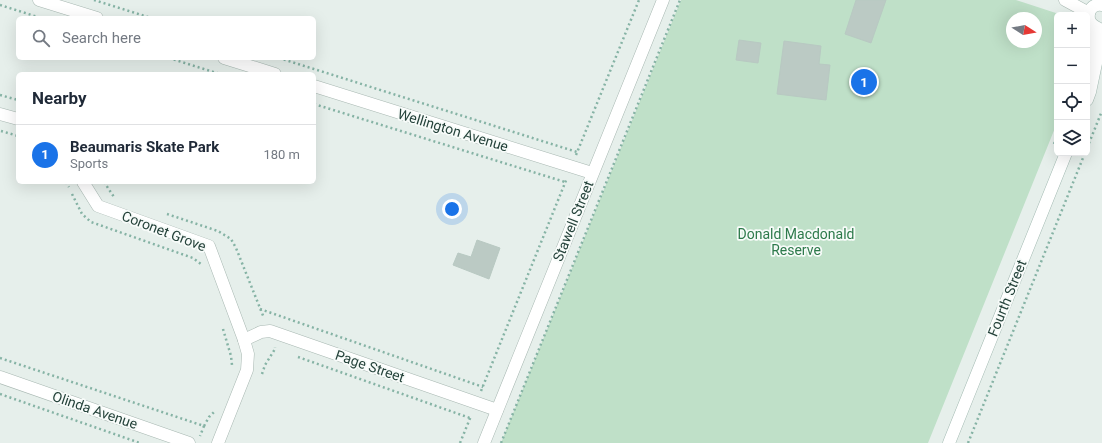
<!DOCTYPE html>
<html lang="en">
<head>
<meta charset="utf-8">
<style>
  body { margin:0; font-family:Roboto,sans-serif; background:#f6f6f7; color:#1f2937 }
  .controls { position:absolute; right:12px; top:12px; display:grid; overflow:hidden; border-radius:6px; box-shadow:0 4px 16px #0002 }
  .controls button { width:36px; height:36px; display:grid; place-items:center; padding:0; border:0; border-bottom:1px solid #e0e1e3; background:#fff; color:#1f2937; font:20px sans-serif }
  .compass { position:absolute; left:1006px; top:12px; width:36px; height:36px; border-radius:50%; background:#fff; box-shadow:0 4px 16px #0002; rotate:101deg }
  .you { position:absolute; left:452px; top:209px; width:14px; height:14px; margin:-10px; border:3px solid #fff; border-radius:50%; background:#1a73e8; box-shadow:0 0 0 6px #1a73e833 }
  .badge { display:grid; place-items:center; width:26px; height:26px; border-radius:50%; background:#1a73e8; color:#fff; font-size:13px; font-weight:700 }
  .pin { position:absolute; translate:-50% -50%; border:2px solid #fff; box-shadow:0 1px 4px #0006 }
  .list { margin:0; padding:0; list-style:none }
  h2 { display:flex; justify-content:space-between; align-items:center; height:52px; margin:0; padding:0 16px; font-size:17px }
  h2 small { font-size:13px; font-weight:400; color:#747a83 }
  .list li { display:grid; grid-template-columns:26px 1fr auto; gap:12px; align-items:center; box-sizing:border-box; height:60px; padding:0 16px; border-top:1px solid #e0e1e3 }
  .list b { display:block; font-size:15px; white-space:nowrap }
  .list p { margin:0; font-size:13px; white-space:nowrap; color:#747a83 }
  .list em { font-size:13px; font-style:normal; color:#747a83 }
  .icon { flex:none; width:22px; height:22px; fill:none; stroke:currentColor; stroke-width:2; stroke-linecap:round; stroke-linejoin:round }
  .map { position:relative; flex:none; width:1102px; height:443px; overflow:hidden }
  .search { position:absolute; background:#fff; box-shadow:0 4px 16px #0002; left:16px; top:16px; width:300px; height:44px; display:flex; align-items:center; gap:10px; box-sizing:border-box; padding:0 14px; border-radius:6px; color:#747a83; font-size:15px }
  .panel { position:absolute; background:#fff; box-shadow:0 4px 16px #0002; left:16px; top:72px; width:300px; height:112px; border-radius:6px }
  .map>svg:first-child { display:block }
</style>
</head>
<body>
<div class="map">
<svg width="1102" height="443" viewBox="0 0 1102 443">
  <rect width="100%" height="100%" fill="#e6efeb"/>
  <!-- green -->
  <path fill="#bfe0c8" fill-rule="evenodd" d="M 681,0 L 1016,0 L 1062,15 L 1057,15 L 1057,123 L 928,443 L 501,443 ZM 1012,18 L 1036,18 L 1036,42 L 1012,42 Z"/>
  <!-- building -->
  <g fill="#bbcac4" stroke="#b8c9c2">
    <path d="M 856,0 L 886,0 L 871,43 L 845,34 Z"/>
    <path d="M 739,40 L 761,43 L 758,63 L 736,60 Z"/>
    <path d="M 784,41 L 821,46 L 819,64 L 830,65 L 826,100 L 777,94 Z"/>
    <path d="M 477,240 L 500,248 L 489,279 L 453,265 L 458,253 L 471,257 Z"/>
  </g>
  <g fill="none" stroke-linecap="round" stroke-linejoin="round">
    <defs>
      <g id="street">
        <path d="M 39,0 L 97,18"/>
        <path d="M 1065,0 L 1089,13"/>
        <path d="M 224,58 L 275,74"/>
        <path d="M 314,86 L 592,173"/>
        <path d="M 0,114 L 18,119"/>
        <path d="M 83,182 L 98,206 L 209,246 L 244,340 L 248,354 L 247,370 L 218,443"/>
        <path d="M 244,340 L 261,332 L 270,331 L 497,410"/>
        <path d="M 0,377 L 189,443"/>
        <path d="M 484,443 L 663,0"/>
      </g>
      <g id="secondary">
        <path d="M 1091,24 L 1093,57"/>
        <path d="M 1098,28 C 1090,25 1088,20 1089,13 C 1091,7 1095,4 1102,5"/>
        <path d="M 1087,100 L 1090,92 L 1102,35"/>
        <path d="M 949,443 L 1066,153"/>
      </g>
    </defs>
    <!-- street casing -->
    <use href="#street" stroke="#a8b8b2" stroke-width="13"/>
    <!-- secondary casing -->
    <use href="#secondary" stroke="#a4bbb3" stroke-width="13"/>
    <!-- path -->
    <g stroke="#86b3a5" stroke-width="2.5" stroke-dasharray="2 3" stroke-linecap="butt">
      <path d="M 94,0 L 151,18"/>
      <path d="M 0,5 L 41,18"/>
      <path d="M 169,58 L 220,74"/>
      <path d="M 279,58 L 577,152"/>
      <path d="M 0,95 L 18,100"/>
      <path d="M 314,104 L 565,182"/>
      <path d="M 1,131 L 18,136"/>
      <path d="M 1054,144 L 1057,137"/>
      <path d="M 1087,148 L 1102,111"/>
      <path d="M 576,155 L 639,0"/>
      <path d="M 66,182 L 69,187"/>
      <path d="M 104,182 L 114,197"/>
      <path d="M 72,194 L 82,214 L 91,222 L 193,258 L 201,264"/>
      <path d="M 167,214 L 218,231 L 231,239 L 236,248 L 264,318"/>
      <path d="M 260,309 L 483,387"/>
      <path d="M 223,329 L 231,356 L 232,365"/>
      <path d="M 298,357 L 470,418"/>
      <path d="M 0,358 L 204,426 L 200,436"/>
      <path d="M 262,374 L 265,365 L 275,349 L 275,347"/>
      <path d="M 481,391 L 567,178"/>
      <path d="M 0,394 L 140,443"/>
      <path d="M 204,426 L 209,417 L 214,412"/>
      <path d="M 460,443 L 471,416"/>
      <path d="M 501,443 L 680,0"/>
      <path d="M 968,443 L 1085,153"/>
    </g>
    <!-- street -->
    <use href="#street" stroke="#fff" stroke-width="12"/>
    <!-- secondary -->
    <use href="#secondary" stroke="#fff" stroke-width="12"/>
  </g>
  <g text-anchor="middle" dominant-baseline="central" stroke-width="3.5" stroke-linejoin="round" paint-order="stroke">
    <!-- street labels -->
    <g font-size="14" fill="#24423a" stroke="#f7fbf9">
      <text transform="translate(453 130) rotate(17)">Wellington Avenue</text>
      <text transform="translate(573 221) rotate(-68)">Stawell Street</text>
      <text transform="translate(164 231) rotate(21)">Coronet Grove</text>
      <text transform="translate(1007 298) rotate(-68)">Fourth Street</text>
      <text transform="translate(370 366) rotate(19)">Page Street</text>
      <text transform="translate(95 410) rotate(19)">Olinda Avenue</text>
    </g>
    <!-- park labels -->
    <g font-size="14" fill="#2d7a4b" stroke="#f7fbf9">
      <text x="796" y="234">Donald Macdonald<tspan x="796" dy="16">Reserve</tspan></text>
    </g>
  </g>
</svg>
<div class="controls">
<button>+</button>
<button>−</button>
<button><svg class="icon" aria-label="locate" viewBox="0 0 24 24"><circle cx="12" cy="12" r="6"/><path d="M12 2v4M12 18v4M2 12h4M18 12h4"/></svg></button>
<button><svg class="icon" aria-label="layers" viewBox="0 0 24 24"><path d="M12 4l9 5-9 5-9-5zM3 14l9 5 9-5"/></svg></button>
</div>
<svg class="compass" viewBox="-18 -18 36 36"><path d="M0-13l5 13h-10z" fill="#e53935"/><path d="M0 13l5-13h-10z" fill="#747a83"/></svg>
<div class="you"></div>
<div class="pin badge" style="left:864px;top:82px">1</div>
<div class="search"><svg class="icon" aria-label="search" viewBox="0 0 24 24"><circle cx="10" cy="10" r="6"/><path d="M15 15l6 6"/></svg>Search here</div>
<section class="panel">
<h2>Nearby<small></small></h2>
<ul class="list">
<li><span class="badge">1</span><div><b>Beaumaris Skate Park</b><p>Sports</p></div><em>180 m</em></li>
</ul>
</section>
</div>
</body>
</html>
